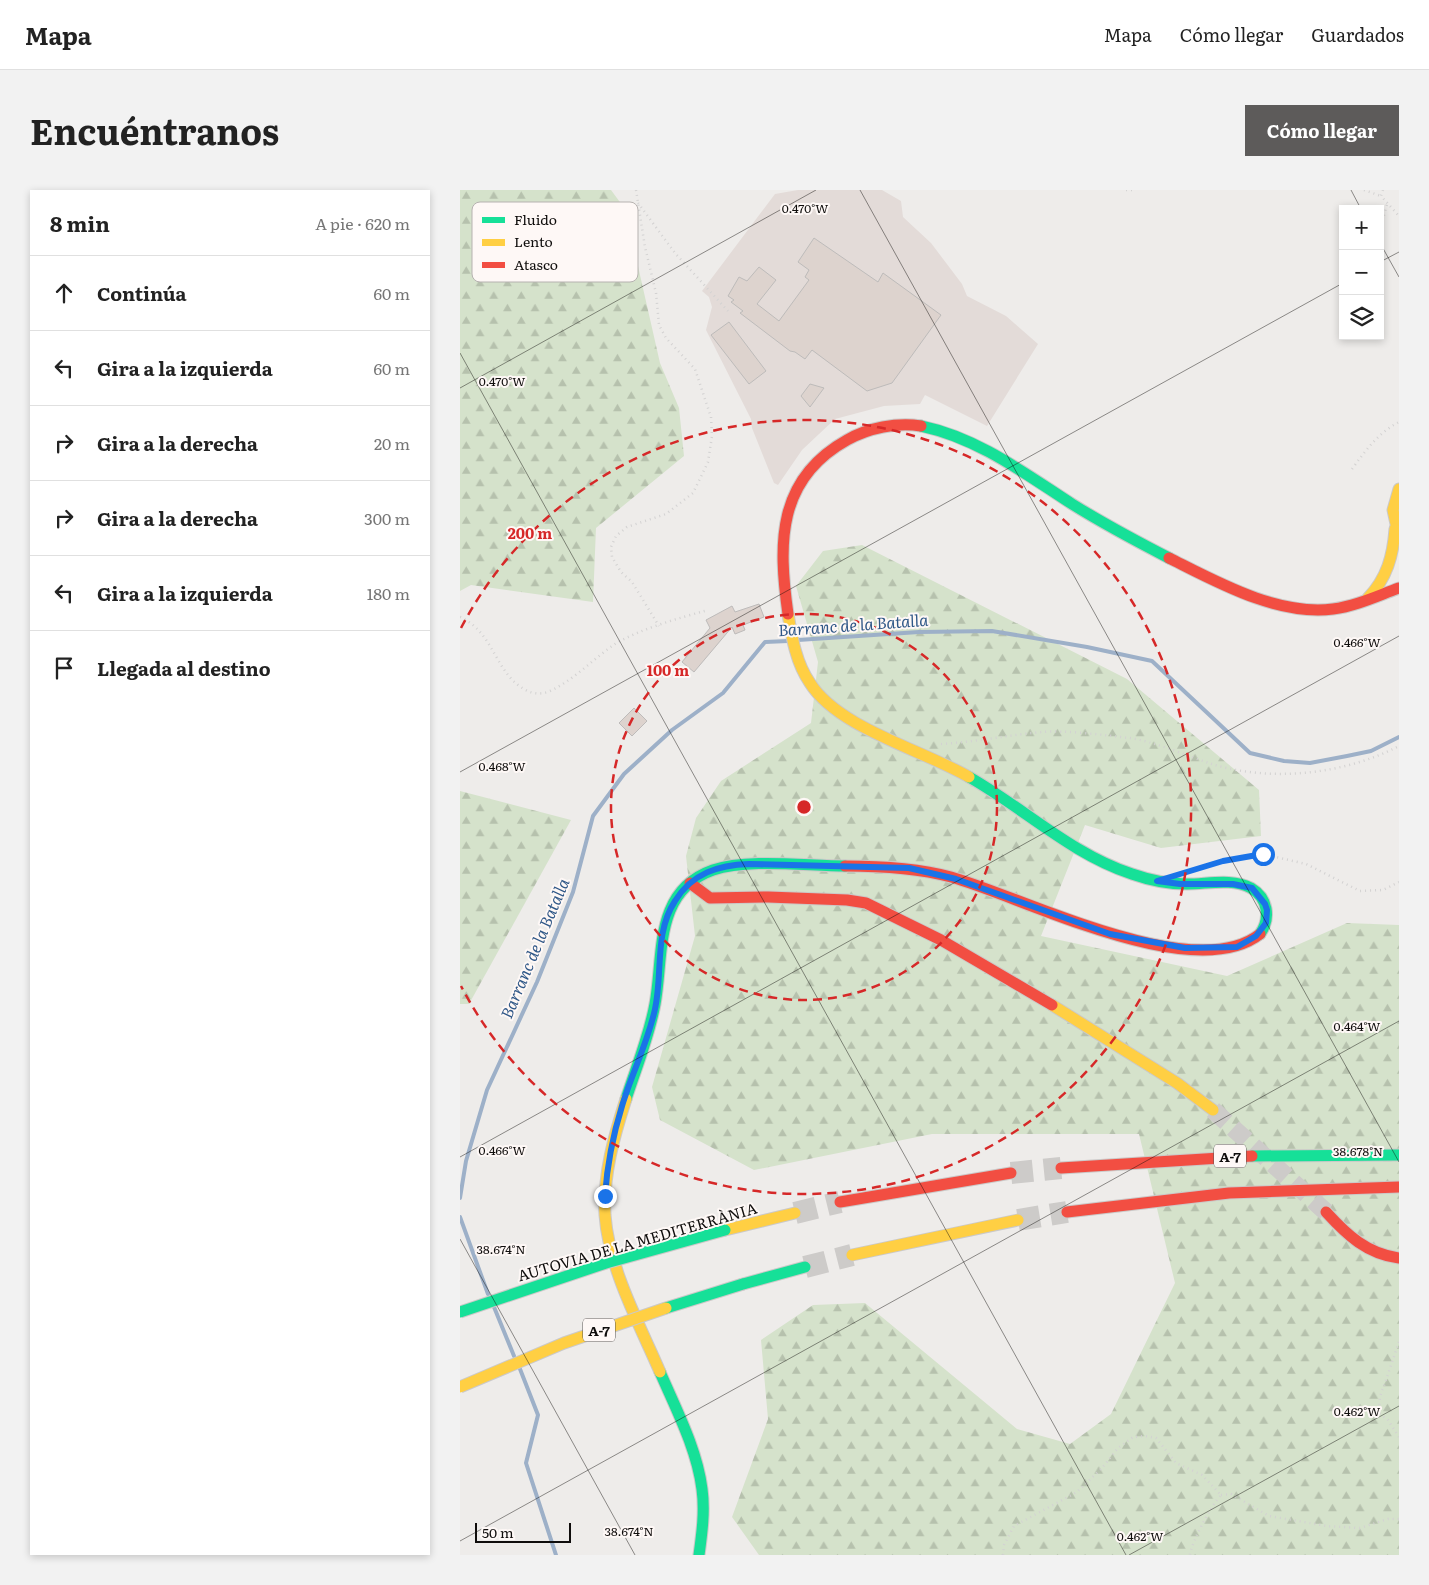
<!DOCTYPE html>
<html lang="es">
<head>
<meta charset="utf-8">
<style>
  body { margin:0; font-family:Literata,serif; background:#f2f2f2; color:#222 }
  .controls { position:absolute; right:15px; top:15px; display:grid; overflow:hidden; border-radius:0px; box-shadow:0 2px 8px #0003 }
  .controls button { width:45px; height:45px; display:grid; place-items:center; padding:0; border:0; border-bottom:1px solid #e0e0e0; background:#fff; color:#222; font:25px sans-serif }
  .scale { position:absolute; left:15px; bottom:12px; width:96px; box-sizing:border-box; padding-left:5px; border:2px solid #0f0d0c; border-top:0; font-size:14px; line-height:18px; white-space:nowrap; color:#0f0d0c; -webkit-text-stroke:4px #fef8f6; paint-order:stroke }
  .stop { position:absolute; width:15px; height:15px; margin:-11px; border:4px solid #1a73e8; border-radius:50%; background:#fff }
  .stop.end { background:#1a73e8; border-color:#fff; box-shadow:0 1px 5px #0008 }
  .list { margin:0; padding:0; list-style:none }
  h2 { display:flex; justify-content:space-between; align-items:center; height:65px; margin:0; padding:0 20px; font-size:21px }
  h2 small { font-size:16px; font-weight:400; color:#767676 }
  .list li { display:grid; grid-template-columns:32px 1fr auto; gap:15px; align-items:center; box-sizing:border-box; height:75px; padding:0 20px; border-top:1px solid #e0e0e0 }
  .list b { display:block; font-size:19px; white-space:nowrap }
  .list em { font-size:16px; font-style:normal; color:#767676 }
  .icon { flex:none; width:28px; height:28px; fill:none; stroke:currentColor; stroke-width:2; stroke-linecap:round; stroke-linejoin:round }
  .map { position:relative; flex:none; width:939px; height:1365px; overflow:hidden; border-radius:0px }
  header { display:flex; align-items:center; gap:30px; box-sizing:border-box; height:70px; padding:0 25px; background:#fff; border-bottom:1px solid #e0e0e0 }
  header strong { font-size:24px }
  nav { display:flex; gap:28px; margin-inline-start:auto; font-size:18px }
  .intro { display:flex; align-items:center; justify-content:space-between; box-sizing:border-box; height:120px; padding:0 30px }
  h1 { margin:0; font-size:35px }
  .button { padding:12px 22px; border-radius:0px; background:#5d5b5a; color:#fff; font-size:18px; font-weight:700 }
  main { display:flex; gap:30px; padding:0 30px }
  aside { flex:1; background:#fff; border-radius:0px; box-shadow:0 2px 8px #0003 }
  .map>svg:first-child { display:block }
</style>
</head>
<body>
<header>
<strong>Mapa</strong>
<nav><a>Mapa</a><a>Cómo llegar</a><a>Guardados</a></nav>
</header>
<div class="intro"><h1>Encuéntranos</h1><a class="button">Cómo llegar</a></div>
<main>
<aside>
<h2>8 min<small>A pie · 620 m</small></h2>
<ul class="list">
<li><svg class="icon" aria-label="ahead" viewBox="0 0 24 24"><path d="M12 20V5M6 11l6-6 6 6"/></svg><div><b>Continúa</b></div><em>60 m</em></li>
<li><svg class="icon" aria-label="left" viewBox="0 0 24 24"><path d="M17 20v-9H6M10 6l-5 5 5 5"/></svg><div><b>Gira a la izquierda</b></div><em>60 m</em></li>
<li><svg class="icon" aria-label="right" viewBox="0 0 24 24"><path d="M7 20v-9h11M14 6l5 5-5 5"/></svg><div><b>Gira a la derecha</b></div><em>20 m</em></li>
<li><svg class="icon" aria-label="right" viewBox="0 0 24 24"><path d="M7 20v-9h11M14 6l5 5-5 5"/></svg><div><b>Gira a la derecha</b></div><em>300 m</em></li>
<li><svg class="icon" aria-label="left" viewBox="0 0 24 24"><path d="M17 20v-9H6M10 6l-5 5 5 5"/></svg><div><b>Gira a la izquierda</b></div><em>180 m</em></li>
<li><svg class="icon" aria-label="arrive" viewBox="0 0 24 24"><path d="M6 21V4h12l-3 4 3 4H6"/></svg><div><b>Llegada al destino</b></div></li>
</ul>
</aside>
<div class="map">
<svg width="939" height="1365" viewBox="0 0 939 1365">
  <defs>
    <pattern id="forest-firs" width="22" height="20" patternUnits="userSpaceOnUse" patternTransform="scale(1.25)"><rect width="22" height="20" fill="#d5e2cb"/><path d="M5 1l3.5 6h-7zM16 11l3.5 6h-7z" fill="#b6c1ad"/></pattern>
  </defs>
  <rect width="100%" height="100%" fill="#eeecea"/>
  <!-- built -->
  <path fill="#e3dbd8" d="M 338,0 L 422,0 L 441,11 L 443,27 L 471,53 L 502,94 L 507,106 L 546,126 L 578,154 L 527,236 L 465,205 L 460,214 L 424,216 L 375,229 L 342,260 L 318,295 L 314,293 L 292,238 L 291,229 L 246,140 L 252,117 L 249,107 L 242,101 L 315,4 Z"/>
  <!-- forest -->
  <g fill="url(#forest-firs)">
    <path d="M 0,0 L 151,0 L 165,19 L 200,173 L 219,218 L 224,266 L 136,338 L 133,412 L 11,395 L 0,401 Z"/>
    <path d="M 402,355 L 667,489 L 799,600 L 801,646 L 701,658 L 625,635 L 581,746 L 767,786 L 887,733 L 939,735 L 939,1365 L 299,1365 L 272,1327 L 308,1229 L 301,1150 L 353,1115 L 405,1113 L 557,1239 L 610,1254 L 651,1224 L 715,1093 L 679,944 L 472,944 L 294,980 L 200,930 L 192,897 L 235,746 L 226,666 L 236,628 L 261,591 L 351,533 L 358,472 L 336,396 L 363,361 Z"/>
    <path d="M 0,601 L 111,630 L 9,814 L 0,814 Z"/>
  </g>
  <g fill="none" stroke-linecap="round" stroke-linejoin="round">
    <!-- stream -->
    <g stroke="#9db0c8" stroke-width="4">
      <path d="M 338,450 L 459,442 L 532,441 L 627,457 L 692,471 L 790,563 L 824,571 L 850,573 L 887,566 L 911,561 L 939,547"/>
      <path d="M 0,1008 L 6,971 L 27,900 L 77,792 L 113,702 L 133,626 L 164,584 L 212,540 L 263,503 L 305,452 L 328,451"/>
      <path d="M 0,1027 L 28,1104"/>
      <path d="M 34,1117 L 54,1166"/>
      <path d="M 60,1179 L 78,1225 L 66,1273 L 96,1365"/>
    </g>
  </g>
  <!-- building -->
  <g fill="#ddd3ce" stroke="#bdbbba">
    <path d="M 354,48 L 418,92 L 423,83 L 481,125 L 432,193 L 407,201 L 352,160 L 345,169 L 335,162 L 330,161 L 280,123 L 283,121 L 271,112 L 274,110 L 268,106 L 279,87 L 287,91 L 299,77 L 316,90 L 297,114 L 319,131 L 349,90 L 345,87 L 349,80 L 338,72 Z"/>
    <path d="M 269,132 L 306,181 L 289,194 L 251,145 Z"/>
    <path d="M 350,194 L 364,198 L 350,217 L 341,206 Z"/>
    <path d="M 299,414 L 304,427 L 283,435 L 285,440 L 275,444 L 272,437 L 234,482 L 222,472 L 250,438 L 246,430 L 272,416 L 275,422 Z"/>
    <path d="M 174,518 L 187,531 L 172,546 L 159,533 Z"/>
  </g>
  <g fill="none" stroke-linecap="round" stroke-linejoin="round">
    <!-- secondary-tunnel -->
    <path stroke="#cdcbc9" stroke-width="18" stroke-dasharray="18 9" stroke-linecap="butt" d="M 753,920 L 866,1022"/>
    <!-- highway-tunnel -->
    <g stroke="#cdcbc9" stroke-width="22" stroke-dasharray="22 11" stroke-linecap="butt">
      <path d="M 551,983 L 601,978"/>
      <path d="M 335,1023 L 380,1012"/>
      <path d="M 558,1030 L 607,1022"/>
      <path d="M 345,1077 L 392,1065"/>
    </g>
    <defs>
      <g id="fast">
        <path d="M 461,236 C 518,248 564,283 612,314 C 644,334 676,351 709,368"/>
        <path d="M 509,587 C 564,618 611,664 672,684 C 689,690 708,694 727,694 C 748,694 772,688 791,698 C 808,708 811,728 800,744"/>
        <path d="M 166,909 C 176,878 189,847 195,814 C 204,766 193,701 253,680 C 288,668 347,676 385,676"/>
        <path d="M 792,966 L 939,965"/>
        <path d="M 283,1094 L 345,1077"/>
        <path d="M 200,1182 C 216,1219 237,1259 242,1299 C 245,1321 242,1343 239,1365"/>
      </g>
      <g id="slow">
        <path d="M 939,299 L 933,320 L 939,348"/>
        <path d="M 908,408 C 927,388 933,366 935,339"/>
        <path d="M 328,424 C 332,448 336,473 350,493 C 378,538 463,560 509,587"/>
        <path d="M 592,815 L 717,893 L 753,920"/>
        <path d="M 166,909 C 154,946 143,985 145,1025 C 149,1079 179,1133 200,1182"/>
        <path d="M 265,1040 L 335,1023"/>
        <path d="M 392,1065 L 558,1030"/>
      </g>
      <g id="jam">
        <path d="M 709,368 C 757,392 817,426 873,419 C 896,416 917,406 939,398"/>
        <path d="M 328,424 C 318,353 317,289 387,250 C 408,238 437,232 461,236"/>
        <path d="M 385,676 C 421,676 457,678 491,687 C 563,707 734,796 800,744"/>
        <path d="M 230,693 L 250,708 L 308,707 L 387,710 L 406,713 L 481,750 L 592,815"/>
        <path d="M 601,978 L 792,966"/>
        <path d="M 380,1012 L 551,983"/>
        <path d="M 607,1022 L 769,1003 L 939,997"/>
        <path d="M 866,1022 C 887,1045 907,1064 939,1068"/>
      </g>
    </defs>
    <!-- fast casing -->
    <use href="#fast" stroke="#cbc9c8" stroke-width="13"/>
    <!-- slow casing -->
    <use href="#slow" stroke="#cbc9c8" stroke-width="13"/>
    <!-- jam casing -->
    <use href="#jam" stroke="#cbc9c8" stroke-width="13"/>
    <!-- path -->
    <g stroke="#d3d2d2" stroke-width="2.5" stroke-dasharray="1 4" stroke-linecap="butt">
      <path d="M 176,0 L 185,57 L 196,103 L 199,135 L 206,148 L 235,179 L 251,227 L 252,246 L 248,272 L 233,303 L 206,324 L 167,337 L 156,346 L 151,357 L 152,367 L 161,382 L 172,392 L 199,436"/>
      <path d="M 666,0 L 673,0"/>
      <path d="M 904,0 L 921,6"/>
      <path d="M 923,0 L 921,6 L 939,26"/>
      <path d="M 178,13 L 215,63 L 268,121"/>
      <path d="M 920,40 L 927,14"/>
      <path d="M 892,279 C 906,260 918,243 939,232"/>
      <path d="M 0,427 C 34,442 35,483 64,499 C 72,504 81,505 90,501 C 114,490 133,469 155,454 C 180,439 219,428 248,420"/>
      <path d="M 481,554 C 516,552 548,545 582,542 C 604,540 645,545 669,548 C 694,551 729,567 755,575 C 814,592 885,584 939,556"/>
      <path d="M 744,677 L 803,664 L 846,674 L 900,701 L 923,700 L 939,692"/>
      <path d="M 939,1152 L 920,1207 L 919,1223 L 928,1230 L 939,1247"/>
      <path d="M 761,1305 L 771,1304 L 809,1326 L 867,1336 L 900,1338 L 928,1329 L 939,1329"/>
      <path d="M 543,1365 L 544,1355 L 554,1336 L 617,1302 L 642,1278 L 658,1258 L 673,1247 L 685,1246 L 696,1248 L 716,1273 L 742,1285 L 761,1305 C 752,1314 731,1353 730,1365"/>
    </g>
    <!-- fast -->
    <use href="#fast" stroke="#16e098" stroke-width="11"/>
    <!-- slow -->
    <use href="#slow" stroke="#ffcf43" stroke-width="11"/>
    <!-- jam -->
    <use href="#jam" stroke="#f24e42" stroke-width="11"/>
    <defs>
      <g id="fast-bridge">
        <path d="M 206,1118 L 283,1094"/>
        <path d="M 0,1122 L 146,1073 L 265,1040"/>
      </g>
      <path id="slow-bridge" d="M 0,1197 L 104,1153 L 206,1118"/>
    </defs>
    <!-- fast-bridge casing -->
    <use href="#fast-bridge" stroke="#cbc9c8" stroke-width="13" stroke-linecap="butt"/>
    <!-- slow-bridge casing -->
    <use href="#slow-bridge" stroke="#cbc9c8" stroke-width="13" stroke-linecap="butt"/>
    <!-- fast-bridge -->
    <use href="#fast-bridge" stroke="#16e098" stroke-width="11"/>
    <!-- slow-bridge -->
    <use href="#slow-bridge" stroke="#ffcf43" stroke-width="11"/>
  </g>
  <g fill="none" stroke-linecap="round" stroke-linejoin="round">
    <!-- route -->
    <path stroke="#1a73e8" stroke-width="6" d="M 145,1006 C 147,976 153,945 162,916 C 172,883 188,852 195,819 C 203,783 194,743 215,711 C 232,683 259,675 289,674 L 449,678 L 496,689 L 650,744 L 725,758 L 777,757 L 796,746 L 806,733 L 807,720 L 805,714 L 792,698 L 773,694 L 720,694 L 697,691 L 763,671 L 803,664"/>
  </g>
  <!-- ticks -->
  <path fill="none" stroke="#0f0d0c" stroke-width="1" stroke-opacity="0.45" d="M 400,0 L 939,972M 891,0 L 901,19M 920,53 L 939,87M 920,72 L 939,62M 0,163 L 666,1365M 0,198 L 356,0M 0,582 L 883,93M 0,967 L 939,446M 0,1049 L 175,1365M 0,1351 L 939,831M 669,1365 L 939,1216"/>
  <!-- distance rings -->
  <g fill="none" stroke="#d62828" stroke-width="2.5" stroke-dasharray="9 6">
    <circle cx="344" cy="617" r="193"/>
    <path d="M1 438A387 387 0 1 1 1 796"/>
  </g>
  <g text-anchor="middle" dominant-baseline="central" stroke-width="4" stroke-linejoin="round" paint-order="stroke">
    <!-- shield labels -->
    <g fill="#fef8f6" stroke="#575452" stroke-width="1">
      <rect x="754" y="954.5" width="32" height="23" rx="4"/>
      <rect x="123" y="1128.5" width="32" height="23" rx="4"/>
    </g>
    <g font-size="14" font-weight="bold" fill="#0f0d0c">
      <text x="770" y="966">A-7</text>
      <text x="139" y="1140">A-7</text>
    </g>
    <!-- street labels -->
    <g font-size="15" fill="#0f0d0c" stroke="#fef8f6">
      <text transform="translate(177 1051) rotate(-16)">AUTOVIA DE LA MEDITERRÀNIA</text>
    </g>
    <!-- water labels -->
    <g font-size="16" font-style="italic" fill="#2f5787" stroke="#fef8f6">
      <text transform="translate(393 434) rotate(-4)">Barranc de la Batalla</text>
      <text transform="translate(74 758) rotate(-67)">Barranc de la Batalla</text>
    </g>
  </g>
  <!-- legend -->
  <rect x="12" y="12" width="166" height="80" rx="8" fill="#fef8f6" stroke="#b6b2b0" stroke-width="1"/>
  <rect x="22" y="27" width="23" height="6" fill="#16e098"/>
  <rect x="22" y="49" width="23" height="7" fill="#ffcf43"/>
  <rect x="22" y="72" width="23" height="6" fill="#f24e42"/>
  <g font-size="14" fill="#0f0d0c">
    <text x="54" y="35">Fluido</text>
    <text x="54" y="57">Lento</text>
    <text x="54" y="80">Atasco</text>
  </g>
  <g font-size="12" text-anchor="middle" fill="#0f0d0c" stroke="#fef8f6" stroke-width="4" stroke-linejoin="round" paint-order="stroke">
    <text x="345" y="23">0.470°W</text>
    <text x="42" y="196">0.470°W</text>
    <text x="897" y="457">0.466°W</text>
    <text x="42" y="581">0.468°W</text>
    <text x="897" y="841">0.464°W</text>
    <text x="42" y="965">0.466°W</text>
    <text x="898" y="966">38.678°N</text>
    <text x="41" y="1064">38.674°N</text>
    <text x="897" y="1226">0.462°W</text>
    <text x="169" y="1346">38.674°N</text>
    <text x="680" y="1351">0.462°W</text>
  </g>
  <circle cx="344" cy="617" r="8" fill="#d62828" stroke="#fef8f6" stroke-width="2.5"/>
  <g font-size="15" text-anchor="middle" font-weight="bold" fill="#d62828" stroke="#fef8f6" stroke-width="4" stroke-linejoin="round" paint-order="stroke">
    <text x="70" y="349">200 m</text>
    <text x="208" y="486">100 m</text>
  </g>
</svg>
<div class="controls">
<button>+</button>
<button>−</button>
<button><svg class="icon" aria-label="layers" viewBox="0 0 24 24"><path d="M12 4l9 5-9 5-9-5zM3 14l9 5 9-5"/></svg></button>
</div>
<div class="scale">50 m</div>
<div class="stop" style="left:803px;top:664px"></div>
<div class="stop end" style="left:145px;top:1006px"></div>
</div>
</main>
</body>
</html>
